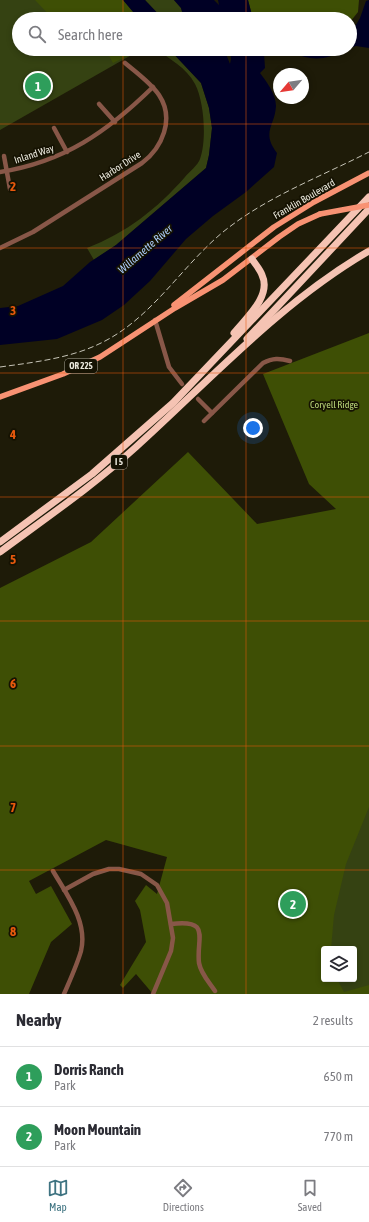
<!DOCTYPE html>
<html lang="en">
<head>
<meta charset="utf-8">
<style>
  body { margin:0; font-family:"Asap Condensed",sans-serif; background:#f2f2f3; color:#2b2b33 }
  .controls { position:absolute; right:12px; bottom:12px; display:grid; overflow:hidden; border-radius:4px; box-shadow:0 2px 6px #0003 }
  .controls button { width:36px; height:36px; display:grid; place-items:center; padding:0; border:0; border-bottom:1px solid #e1e1e2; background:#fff; color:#2b2b33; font:20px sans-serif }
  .compass { position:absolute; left:273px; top:68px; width:36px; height:36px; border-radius:50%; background:#fff; box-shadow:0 2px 6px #0003; rotate:241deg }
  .you { position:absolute; left:253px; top:428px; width:14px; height:14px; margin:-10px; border:3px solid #fff; border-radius:50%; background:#1a73e8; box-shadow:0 0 0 6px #1a73e833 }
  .badge { display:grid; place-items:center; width:26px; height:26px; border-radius:50%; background:#3e7381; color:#fff; font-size:13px; font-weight:700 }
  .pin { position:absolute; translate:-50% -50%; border:2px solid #fff; box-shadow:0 1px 4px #0006 }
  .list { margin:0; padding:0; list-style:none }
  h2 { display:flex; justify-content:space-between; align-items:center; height:52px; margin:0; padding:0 16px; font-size:17px }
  h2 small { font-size:13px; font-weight:400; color:#7c7c81 }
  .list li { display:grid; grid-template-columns:26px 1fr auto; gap:12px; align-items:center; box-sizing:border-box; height:60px; padding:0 16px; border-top:1px solid #e1e1e2 }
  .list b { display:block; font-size:15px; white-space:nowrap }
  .list p { margin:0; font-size:13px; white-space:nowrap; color:#7c7c81 }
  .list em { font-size:13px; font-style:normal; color:#7c7c81 }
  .icon { flex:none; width:22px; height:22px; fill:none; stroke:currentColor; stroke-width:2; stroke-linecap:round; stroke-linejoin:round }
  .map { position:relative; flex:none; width:369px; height:994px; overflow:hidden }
  .search { position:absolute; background:#fff; box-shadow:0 2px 6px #0003; left:12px; right:12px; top:12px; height:44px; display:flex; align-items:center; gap:10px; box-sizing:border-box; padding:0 14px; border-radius:22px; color:#7c7c81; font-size:15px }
  .sheet { height:172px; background:#fff }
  nav { display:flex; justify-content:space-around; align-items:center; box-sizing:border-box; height:56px; border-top:1px solid #e1e1e2; background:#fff; font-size:11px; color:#7c7c81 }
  nav a { display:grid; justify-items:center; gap:2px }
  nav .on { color:#3e7381 }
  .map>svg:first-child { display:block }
</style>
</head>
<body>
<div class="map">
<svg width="369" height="994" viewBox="0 0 369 994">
  <rect width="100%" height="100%" fill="#1e1b08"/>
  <!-- green -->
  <g fill="#354212" fill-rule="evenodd">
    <path d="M 0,0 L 123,0 L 139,19 L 19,19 L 19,49 L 142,49 L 0,130 Z"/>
    <path d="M 145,0 L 174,0 L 181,8 L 183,15 L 173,19 L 163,19 Z"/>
    <path d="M 157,49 L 169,49 L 201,83 L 209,108 L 212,128 L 209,155 L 206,168 L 116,245 L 94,260 L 87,248 C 126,233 157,209 185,177 C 189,172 198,165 200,159 C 207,140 204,101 195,84 C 186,67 170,60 157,49 Z"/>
    <path d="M 369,800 L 369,994 L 248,994 ZM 324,949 L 354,949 L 354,979 L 324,979 Z"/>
  </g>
  <!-- forest -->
  <g fill="#3e4f05">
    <path d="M 35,0 L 123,0 L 139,19 L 53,19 Z"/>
    <path d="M 248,0 L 359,0 L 358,12 L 350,22 L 350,19 L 295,19 L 296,17 L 292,12 L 281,19 L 253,19 Z"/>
    <path d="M 113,49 L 142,49 L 113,63 L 108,54 Z"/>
    <path d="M 369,333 L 369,807 L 346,864 L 334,915 L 331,949 L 324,949 L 324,979 L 337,979 L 344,992 L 369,985 L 369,994 L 153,994 L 136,974 L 123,988 L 120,985 L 146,942 L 140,910 L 135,901 L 146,885 L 157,894 L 167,857 L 106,840 L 29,881 L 36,894 L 51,886 L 72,924 L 51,942 L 29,994 L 0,994 L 0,588 L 91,542 L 188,452 L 257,524 L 336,509 L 309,484 L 263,374 Z"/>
  </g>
  <!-- water -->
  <g fill="#000025">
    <path d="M 123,0 L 145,0 L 163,19 L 139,19 Z"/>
    <path d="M 174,0 L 214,0 L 219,5 L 218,0 L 248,0 L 253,19 L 173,19 L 183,15 L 181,8 Z"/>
    <path d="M 369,0 L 369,48 L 356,46 L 350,48 L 350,35 L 360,18 L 366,1 Z"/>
    <path d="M 169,49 L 224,49 L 230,64 L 231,59 L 230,49 L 274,49 L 264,53 L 265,68 L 260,73 C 266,81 276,94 276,106 C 275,126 261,132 277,153 L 274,167 L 246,192 L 213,216 L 186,239 L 150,281 L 124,305 L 102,320 L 57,339 L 0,345 L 0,308 L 18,306 L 63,286 L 90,262 L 116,245 L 206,168 L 209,155 L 212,128 L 209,108 L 201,83 Z"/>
    <path d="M 279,49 L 349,49 C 316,64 312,59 279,49 Z"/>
  </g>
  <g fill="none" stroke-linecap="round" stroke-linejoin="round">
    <!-- minor -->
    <g stroke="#885748" stroke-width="4.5">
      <path d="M 99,104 L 115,122"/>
      <path d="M 54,128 L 67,152"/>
      <path d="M 4,156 L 10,189"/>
      <path d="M 0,172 C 64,162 107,132 153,87"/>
      <path d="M 0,248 L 33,232 L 142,163 C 162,148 175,119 159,95 C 151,83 137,73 125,63"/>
      <path d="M 155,320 L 169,367 L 182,384"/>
      <path d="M 198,399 L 212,413"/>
      <path d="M 204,421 L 263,363 C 273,358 279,358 290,361"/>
      <path d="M 53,871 C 67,895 88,922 81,951 C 77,965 70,980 64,994"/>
      <path d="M 64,890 L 93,874 L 109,869 L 119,869 L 141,874 L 157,885 L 167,903 L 173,938 L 171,951 L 153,994"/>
      <path d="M 171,924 C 212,919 196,938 199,963 C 201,974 209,982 215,991"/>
    </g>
    <!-- major -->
    <g stroke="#f89273" stroke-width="5.5">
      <path d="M 174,305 L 274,227 L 314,202 L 369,173"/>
      <path d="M 0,397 L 63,374 L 100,357 L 175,308 L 223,280 L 279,237 L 298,224 L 320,214"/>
    </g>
    <!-- highway -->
    <g stroke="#f5c3b3" stroke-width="7">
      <path d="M 234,333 C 246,318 272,296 262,275 C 260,269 255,264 252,259"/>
      <path d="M 247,339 L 369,209"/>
      <path d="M 0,542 L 92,474 L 173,403 L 369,197"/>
      <path d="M 0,552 C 46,518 94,485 136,447 C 211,379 281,302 369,251"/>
    </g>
    <!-- rail -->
    <path stroke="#c6c4b7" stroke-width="1" stroke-dasharray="6 3" stroke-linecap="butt" d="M 0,367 C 36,362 73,358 105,341 C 153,316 182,266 223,232 C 266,197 320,177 369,152"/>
    <!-- major-bridge -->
    <path stroke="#f89273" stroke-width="5.5" d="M 320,214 L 369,205"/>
  </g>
  <!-- grid -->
  <path fill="none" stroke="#e8590c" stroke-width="1" stroke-opacity="0.55" d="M 123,0 L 123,19M 246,0 L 246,19M 123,49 L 123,994M 246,49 L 246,994M 0,124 L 369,124M 0,248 L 369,248M 0,373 L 369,373M 0,497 L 369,497M 0,621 L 369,621M 0,746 L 369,746M 0,870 L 369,870"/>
  <g text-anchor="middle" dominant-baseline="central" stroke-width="3.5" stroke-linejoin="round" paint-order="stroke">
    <!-- shield labels -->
    <g fill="#151202" stroke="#aba89b" stroke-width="1">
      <rect x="65" y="359" width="32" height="14" rx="3"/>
      <rect x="111" y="455" width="16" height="14" rx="3"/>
    </g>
    <g font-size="9" font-weight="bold" fill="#ebe9dd">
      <text x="81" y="366">OR 225</text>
      <text x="119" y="462">I 5</text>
    </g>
    <!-- street labels -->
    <g font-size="10" fill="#ebe9dd" stroke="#151202">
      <text transform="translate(34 154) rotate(-18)">Inland Way</text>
      <text transform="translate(120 166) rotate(-33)">Harbor Drive</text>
      <text transform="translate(304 199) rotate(-30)">Franklin Boulevard</text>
    </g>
    <!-- park labels -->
    <g font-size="10" fill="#bad678" stroke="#151202">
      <text x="334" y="404">Coryell Ridge</text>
    </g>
    <!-- water labels -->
    <g font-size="11" font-style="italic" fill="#accdfb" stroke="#151202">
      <text transform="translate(145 249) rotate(-41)">Willamette River</text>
    </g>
  </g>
  <g font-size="13" text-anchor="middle" font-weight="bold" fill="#e8590c" stroke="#151202" stroke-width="3.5" stroke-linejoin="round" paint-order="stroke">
    <text x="13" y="191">2</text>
    <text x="13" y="315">3</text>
    <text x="13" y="439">4</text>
    <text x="13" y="564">5</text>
    <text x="13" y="688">6</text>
    <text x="13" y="812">7</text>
    <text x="13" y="936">8</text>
  </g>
</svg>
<div class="controls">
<button><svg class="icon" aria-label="layers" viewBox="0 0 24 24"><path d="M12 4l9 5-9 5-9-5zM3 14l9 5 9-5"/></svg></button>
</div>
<svg class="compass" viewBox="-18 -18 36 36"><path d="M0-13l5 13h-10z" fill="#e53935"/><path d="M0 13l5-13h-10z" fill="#7c7c81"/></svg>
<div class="you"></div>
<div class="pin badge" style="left:38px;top:86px;background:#2e9e5b">1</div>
<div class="pin badge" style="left:293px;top:904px;background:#2e9e5b">2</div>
<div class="search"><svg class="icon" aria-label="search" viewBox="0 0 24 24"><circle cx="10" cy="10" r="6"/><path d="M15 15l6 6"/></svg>Search here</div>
</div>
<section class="sheet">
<h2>Nearby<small>2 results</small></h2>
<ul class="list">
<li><span class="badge" style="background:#2e9e5b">1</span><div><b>Dorris Ranch</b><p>Park</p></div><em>650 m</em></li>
<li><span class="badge" style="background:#2e9e5b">2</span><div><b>Moon Mountain</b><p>Park</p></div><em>770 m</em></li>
</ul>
</section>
<nav>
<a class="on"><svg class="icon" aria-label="map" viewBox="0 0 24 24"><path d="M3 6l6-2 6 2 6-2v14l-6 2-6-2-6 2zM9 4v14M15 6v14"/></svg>Map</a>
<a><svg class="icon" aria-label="directions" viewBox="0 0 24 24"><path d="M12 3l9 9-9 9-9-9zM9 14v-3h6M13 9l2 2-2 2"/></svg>Directions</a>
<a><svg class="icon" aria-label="saved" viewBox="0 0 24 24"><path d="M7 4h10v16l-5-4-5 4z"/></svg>Saved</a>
</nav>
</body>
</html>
